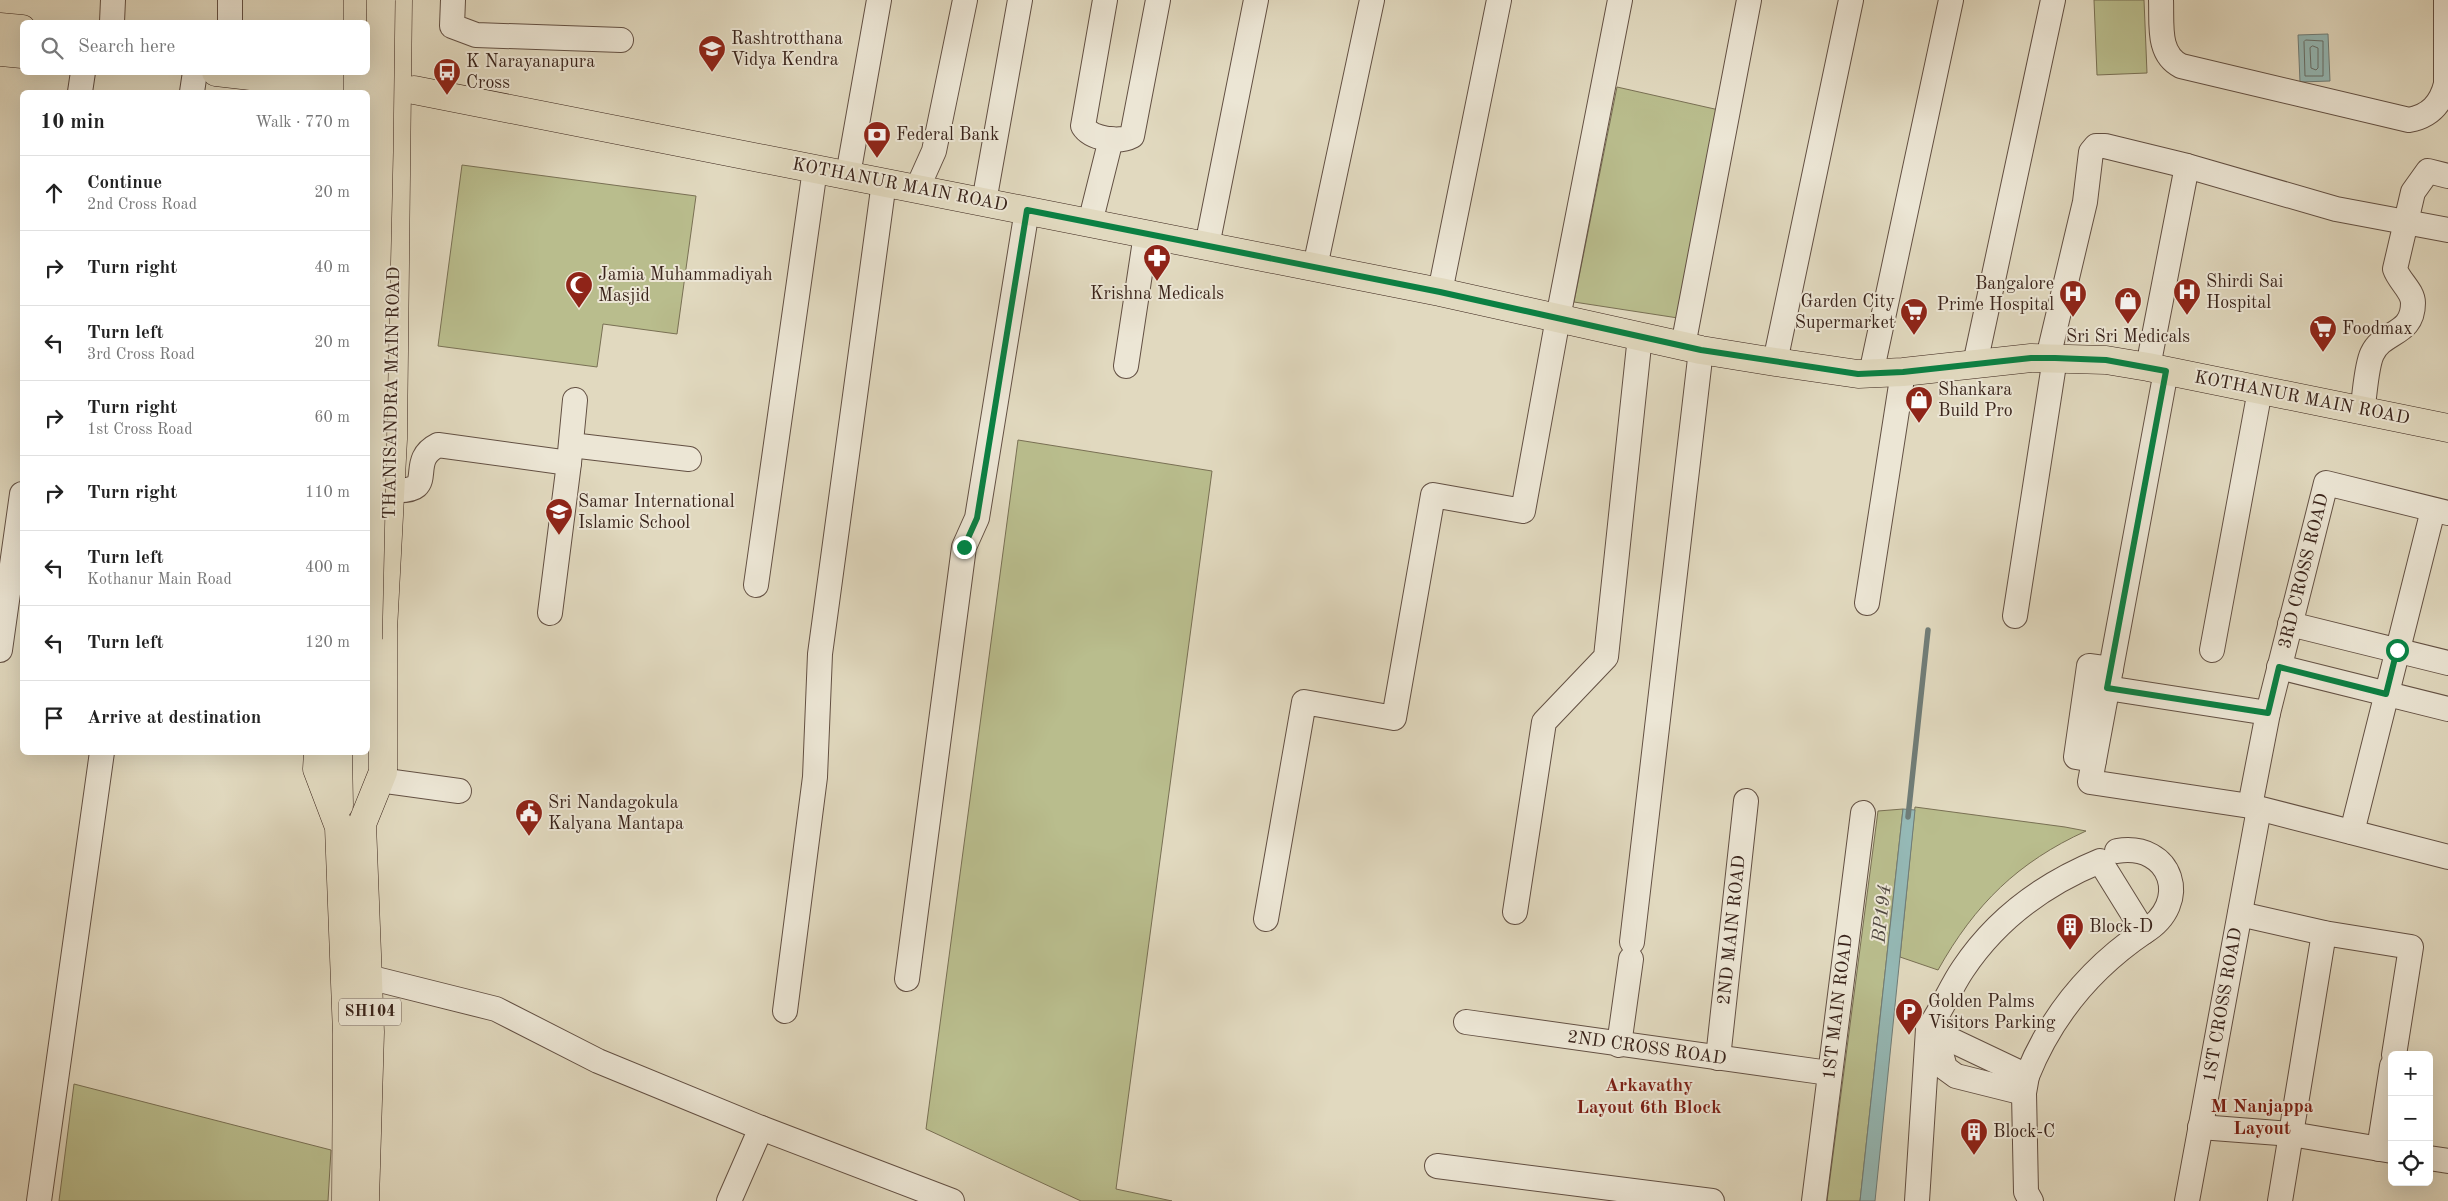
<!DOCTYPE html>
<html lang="en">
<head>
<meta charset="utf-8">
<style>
  body { margin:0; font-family:"Old Standard TT",serif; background:#f2f2f2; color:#222 }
  .controls { position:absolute; right:15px; bottom:15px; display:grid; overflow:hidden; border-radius:8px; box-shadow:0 5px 20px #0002 }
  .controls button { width:45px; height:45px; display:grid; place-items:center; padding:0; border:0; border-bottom:1px solid #e0e0e0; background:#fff; color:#222; font:25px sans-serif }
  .stop { position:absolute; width:15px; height:15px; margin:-11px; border:4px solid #0b8043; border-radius:50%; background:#fff }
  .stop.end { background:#0b8043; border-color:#fff; box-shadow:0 1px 5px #0008 }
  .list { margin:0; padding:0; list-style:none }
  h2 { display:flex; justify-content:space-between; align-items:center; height:65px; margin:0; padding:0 20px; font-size:21px }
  h2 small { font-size:16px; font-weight:400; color:#767676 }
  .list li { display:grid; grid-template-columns:32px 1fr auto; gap:15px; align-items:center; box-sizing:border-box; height:75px; padding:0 20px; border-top:1px solid #e0e0e0 }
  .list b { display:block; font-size:19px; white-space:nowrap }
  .list p { margin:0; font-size:16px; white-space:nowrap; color:#767676 }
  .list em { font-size:16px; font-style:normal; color:#767676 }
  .icon { flex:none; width:28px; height:28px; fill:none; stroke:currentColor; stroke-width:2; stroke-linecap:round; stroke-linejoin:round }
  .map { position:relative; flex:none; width:2448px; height:1201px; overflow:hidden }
  .search { position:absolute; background:#fff; box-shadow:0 5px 20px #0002; left:20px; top:20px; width:350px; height:55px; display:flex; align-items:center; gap:12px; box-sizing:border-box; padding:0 18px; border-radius:8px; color:#767676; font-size:19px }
  .panel { position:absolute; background:#fff; box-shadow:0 5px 20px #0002; left:20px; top:90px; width:350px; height:665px; border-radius:8px }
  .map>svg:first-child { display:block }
</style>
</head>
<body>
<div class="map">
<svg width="2448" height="1201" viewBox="0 0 2448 1201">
  <rect width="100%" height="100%" fill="#e1d9bf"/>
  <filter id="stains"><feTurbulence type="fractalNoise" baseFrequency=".004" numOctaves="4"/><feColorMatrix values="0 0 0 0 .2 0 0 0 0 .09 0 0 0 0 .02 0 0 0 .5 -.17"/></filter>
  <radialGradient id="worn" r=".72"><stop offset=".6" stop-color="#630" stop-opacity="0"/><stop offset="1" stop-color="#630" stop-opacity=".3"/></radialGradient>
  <!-- green -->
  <g fill="#b9bd8d" stroke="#797054">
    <path d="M 2094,0 L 2144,0 L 2147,73 L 2097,75 Z"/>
    <path d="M 1617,87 L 1719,110 L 1678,318 L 1574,302 Z"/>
    <path d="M 462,165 L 696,196 L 677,334 L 603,324 L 597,367 L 438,346 Z"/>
    <path d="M 1018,440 L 1212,471 L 1116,1189 L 1172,1201 L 1081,1201 L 926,1129 Z"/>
    <path d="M 1915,807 L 2065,827 L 2086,831 C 2018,862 1975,904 1938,970 L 1900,957 Z"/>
    <path d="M 1903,809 L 1860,1201 L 1827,1201 L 1878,811 Z"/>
    <path d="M 74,1084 L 331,1150 L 328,1201 L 59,1201 Z"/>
  </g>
  <!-- water -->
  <g fill="#95b9b6" stroke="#707d78">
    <path d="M 2328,34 L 2330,81 L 2300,82 L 2298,35 Z"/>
    <path d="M 1903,809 L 1915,810 L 1875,1201 L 1860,1201 Z"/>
  </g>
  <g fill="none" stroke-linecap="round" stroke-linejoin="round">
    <!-- shore -->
    <g stroke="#676e68" stroke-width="1">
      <path d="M 2306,40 L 2323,41 L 2323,76 L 2305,76 L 2304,42 Z"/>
      <path d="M 2313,46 L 2318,48 L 2318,68 L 2316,70 L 2311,68 L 2310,48 Z"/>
    </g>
    <!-- stream -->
    <path stroke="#707d78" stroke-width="5.5" d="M 1908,817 L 1928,630"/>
    <defs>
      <g id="minor">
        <path d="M 453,0 L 452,26 L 476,35 L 621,40"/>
        <path d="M 1105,0 L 1083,126 C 1091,139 1119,143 1132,136 L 1158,0"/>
        <path d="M 2161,0 C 2162,24 2157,54 2181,66 L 2409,120 C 2430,116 2441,104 2446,84 L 2446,0"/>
        <path d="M 112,22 L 113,0"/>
        <path d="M 230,22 L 230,0"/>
        <path d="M 80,92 L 83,72"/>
        <path d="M 192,92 L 195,72"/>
        <path d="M 848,175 L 879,0"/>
        <path d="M 917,189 L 934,151 L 965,0"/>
        <path d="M 984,202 L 1020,0"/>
        <path d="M 1090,223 L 1111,139"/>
        <path d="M 1207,246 L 1256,0"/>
        <path d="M 1315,267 L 1372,0"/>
        <path d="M 1440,292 L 1499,0"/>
        <path d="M 1683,346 L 1749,0"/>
        <path d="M 2048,358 L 2085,202 L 2091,152 L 2096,146 L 2105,146 L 2187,166 L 2336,209 L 2448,230"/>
        <path d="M 1775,362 L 1851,0"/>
        <path d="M 1975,364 L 2053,0"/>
        <path d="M 1126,366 L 1146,234"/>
        <path d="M 2148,367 L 2187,166"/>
        <path d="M 2166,371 L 2090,782 L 2250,806 L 2448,857"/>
        <path d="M 1871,374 L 1951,0"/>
        <path d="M 2362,411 C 2365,395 2366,367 2372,354 C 2383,330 2413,336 2413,303 C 2413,291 2399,281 2395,269 L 2413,192 L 2428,171 L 2448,176"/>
        <path d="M 571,445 L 689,459"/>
        <path d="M 391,490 C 442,494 404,462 438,445 L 569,463"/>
        <path d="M 756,585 L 815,169"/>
        <path d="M 1867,603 L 1903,372"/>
        <path d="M 550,613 L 569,463 L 575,400"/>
        <path d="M 2015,616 L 2055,358"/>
        <path d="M 2290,624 L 2448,663"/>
        <path d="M 0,650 L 22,494"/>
        <path d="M 2212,650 L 2260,390"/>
        <path d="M 2279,667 L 2448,709"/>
        <path d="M 2107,688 L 2268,713"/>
        <path d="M 2094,760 L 2076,757 L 2089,666 L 2111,669"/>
        <path d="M 379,780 L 459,791"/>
        <path d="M 2250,806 L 2268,713 L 2326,483 L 2448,513"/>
        <path d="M 2352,832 L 2433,510"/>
        <path d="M 2117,851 C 2172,842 2192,903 2144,932"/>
        <path d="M 1515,912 L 1544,722 L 1606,657 L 1640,336"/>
        <path d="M 2240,914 L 2324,933 L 2411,947 L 2394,1055"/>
        <path d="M 1266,919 L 1304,702 L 1394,718 L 1433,495 L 1523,511 L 1558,318 L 1620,0"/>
        <path d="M 1632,942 L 1701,350"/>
        <path d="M 368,977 L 496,1009 L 598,1061 L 761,1128 L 952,1201"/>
        <path d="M 907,979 L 964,547 L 977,518 L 1027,210"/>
        <path d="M 785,1011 L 815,777 L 820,654 L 884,182"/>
        <path d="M 1466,1022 L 1829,1073"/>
        <path d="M 1928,1029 L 2027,1076 L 2024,1093 L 2026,1192 L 2031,1201"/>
        <path d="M 1619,1045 L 1631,959"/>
        <path d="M 1942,1057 L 1945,1068 L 1956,1076 L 2024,1093"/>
        <path d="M 1718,1058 L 1746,801"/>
        <path d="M 2200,1127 L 2291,1134 L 2392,1151"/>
        <path d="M 2379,1149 L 2392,1066"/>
        <path d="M 2429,1158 L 2448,1161"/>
        <path d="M 1437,1166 L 1712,1201"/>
        <path d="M 39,1201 L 102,752"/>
        <path d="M 729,1201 L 761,1128"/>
        <path d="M 1814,1201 L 1863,813"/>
        <path d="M 1917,1201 L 1928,1029 C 1942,1010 1950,988 1963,969 C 1997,918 2044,884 2100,861 L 2144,932 C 2091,968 2051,1016 2027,1076"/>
        <path d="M 2187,1201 L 2259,809"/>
        <path d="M 2280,1201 L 2324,933"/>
      </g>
      <g id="major">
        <path d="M 358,22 L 358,0"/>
        <path d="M 0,27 L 22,29"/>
        <path d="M 0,52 L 22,54"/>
        <path d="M 216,72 L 381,91"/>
        <path d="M 414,90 L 1440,292 L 1701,350 L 1775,362 L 1858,374 L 1903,372 L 2031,358 L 2106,360 L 2148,367 L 2448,428"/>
        <path d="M 318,752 L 317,769 L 339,827 L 347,1034 L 346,1201"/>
        <path d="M 338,752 L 339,805"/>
        <path d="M 365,1201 L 370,1032 L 362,824 L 383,772 L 383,630 L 393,439 L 398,0"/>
      </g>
    </defs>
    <!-- minor casing -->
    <use href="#minor" stroke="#635043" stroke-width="26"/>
    <!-- major casing -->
    <use href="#major" stroke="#39231a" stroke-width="29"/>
    <!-- minor -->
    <use href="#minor" stroke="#ece6d5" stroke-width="24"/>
    <!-- major -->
    <use href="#major" stroke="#e1d9bf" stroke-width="28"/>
    <defs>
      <g id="major-bridge">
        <path d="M 358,92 L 358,72"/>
        <path d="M 368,639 L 379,152 L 381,0"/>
      </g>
    </defs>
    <!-- major-bridge casing -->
    <use href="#major-bridge" stroke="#39231a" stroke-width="29" stroke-linecap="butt"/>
    <!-- major-bridge -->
    <use href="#major-bridge" stroke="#e1d9bf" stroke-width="28"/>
  </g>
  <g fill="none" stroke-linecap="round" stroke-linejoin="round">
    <!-- route -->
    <path stroke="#0b8043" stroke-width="6" d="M 964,547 L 977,518 L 1027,210 L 1440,292 L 1701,350 L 1858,374 L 1903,372 L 2031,358 L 2055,358 L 2106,360 L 2166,371 L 2107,688 L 2268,713 L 2279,667 L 2386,694 L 2397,650"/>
  </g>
  <!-- icons -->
  <defs>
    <symbol id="school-pin" viewBox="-11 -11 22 30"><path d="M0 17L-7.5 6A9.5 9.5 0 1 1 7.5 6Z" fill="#8f2418" stroke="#ece6d5"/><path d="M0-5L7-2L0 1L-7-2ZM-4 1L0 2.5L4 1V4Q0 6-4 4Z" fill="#fff"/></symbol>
    <symbol id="bus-pin" viewBox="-11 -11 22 30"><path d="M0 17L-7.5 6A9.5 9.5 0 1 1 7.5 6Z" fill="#8f2418" stroke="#ece6d5"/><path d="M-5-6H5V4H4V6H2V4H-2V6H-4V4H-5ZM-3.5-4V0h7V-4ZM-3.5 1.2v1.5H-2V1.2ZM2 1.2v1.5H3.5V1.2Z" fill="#fff"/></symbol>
    <symbol id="bank-pin" viewBox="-11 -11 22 30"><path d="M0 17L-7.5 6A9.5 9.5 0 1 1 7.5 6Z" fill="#8f2418" stroke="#ece6d5"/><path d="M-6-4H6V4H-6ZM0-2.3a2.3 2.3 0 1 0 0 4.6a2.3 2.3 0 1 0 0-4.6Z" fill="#fff"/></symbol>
    <symbol id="pharmacy-pin" viewBox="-11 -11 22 30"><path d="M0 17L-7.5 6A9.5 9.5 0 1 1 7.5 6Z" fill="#8f2418" stroke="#ece6d5"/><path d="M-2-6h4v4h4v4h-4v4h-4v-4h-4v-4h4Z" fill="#fff"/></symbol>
    <symbol id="mosque-pin" viewBox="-11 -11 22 30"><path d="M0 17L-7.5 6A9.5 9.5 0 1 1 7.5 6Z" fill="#8f2418" stroke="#ece6d5"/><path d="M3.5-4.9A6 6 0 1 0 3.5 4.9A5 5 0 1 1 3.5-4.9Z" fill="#fff"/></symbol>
    <symbol id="hospital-pin" viewBox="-11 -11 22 30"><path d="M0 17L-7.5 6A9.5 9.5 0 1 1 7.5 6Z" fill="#8f2418" stroke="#ece6d5"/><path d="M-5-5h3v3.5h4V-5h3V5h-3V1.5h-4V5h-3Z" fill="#fff"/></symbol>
    <symbol id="shop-pin" viewBox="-11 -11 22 30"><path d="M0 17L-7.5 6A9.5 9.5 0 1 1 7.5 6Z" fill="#8f2418" stroke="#ece6d5"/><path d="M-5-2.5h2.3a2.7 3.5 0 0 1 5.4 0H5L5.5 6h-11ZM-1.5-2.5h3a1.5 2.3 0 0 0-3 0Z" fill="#fff"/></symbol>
    <symbol id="supermarket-pin" viewBox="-11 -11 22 30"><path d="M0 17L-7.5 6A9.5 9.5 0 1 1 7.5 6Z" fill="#8f2418" stroke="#ece6d5"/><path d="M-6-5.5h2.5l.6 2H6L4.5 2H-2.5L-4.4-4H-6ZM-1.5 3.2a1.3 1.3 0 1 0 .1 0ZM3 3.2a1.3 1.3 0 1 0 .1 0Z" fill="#fff"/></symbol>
    <symbol id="civic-pin" viewBox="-11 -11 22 30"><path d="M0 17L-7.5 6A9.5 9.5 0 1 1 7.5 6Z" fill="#8f2418" stroke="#ece6d5"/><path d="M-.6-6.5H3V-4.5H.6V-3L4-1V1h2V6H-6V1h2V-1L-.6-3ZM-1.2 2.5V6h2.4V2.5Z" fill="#fff"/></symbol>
    <symbol id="building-pin" viewBox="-11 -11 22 30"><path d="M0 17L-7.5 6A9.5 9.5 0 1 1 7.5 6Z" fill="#8f2418" stroke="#ece6d5"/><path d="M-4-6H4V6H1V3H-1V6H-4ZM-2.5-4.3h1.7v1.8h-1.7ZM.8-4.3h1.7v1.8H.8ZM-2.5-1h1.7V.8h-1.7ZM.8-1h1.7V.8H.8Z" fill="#fff"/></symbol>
    <symbol id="parking-pin" viewBox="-11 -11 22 30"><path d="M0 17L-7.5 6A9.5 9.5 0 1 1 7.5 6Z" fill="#8f2418" stroke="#ece6d5"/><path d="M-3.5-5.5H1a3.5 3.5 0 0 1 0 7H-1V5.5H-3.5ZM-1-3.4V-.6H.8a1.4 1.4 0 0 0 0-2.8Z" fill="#fff"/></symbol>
  </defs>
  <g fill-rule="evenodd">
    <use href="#school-pin" x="696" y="33" width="32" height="43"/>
    <use href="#bus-pin" x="431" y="56" width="32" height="43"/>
    <use href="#bank-pin" x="861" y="119" width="32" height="43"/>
    <use href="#pharmacy-pin" x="1141" y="242" width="32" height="43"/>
    <use href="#mosque-pin" x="563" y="269" width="32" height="43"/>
    <use href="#hospital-pin" x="2171" y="276" width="32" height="43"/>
    <use href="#hospital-pin" x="2057" y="278" width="32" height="43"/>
    <use href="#shop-pin" x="2112" y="285" width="32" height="43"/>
    <use href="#supermarket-pin" x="1898" y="296" width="32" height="43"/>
    <use href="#supermarket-pin" x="2307" y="313" width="32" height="43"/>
    <use href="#shop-pin" x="1903" y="384" width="32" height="43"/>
    <use href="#school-pin" x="543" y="496" width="32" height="43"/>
    <use href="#civic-pin" x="513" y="797" width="32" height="43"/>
    <use href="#building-pin" x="2054" y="911" width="32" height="43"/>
    <use href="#parking-pin" x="1893" y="996" width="32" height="43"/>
    <use href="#building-pin" x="1958" y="1116" width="32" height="43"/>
  </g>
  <g text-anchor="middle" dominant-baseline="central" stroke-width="4" stroke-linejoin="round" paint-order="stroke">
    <!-- shield labels -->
    <rect fill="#ece6d5" stroke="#6f5e52" stroke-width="1" x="339" y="998.5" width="62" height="27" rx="4"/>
    <g font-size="16" font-weight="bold" fill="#39231a">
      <text x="370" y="1012">SH104</text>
    </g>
    <!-- poi labels -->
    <g font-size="18" fill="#39231a" stroke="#ece6d5" text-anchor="start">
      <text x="731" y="39">Rashtrotthana<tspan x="731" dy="21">Vidya Kendra</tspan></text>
      <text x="466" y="62">K Narayanapura<tspan x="466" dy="21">Cross</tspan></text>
      <text x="896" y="135">Federal Bank</text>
      <text x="598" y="275">Jamia Muhammadiyah<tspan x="598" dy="21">Masjid</tspan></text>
      <text x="2206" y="282">Shirdi Sai<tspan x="2206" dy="21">Hospital</tspan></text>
      <text x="2054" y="284" text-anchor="end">Bangalore<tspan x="2054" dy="21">Prime Hospital</tspan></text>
      <text x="1157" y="294" text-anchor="middle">Krishna Medicals</text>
      <text x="1895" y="302" text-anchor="end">Garden City<tspan x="1895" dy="21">Supermarket</tspan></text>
      <text x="2342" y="329">Foodmax</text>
      <text x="2128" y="337" text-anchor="middle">Sri Sri Medicals</text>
      <text x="1938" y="390">Shankara<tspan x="1938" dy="21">Build Pro</tspan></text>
      <text x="578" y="502">Samar International<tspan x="578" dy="21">Islamic School</tspan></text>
      <text x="548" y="803">Sri Nandagokula<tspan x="548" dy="21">Kalyana Mantapa</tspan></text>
      <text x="2089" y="927">Block-D</text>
      <text x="1928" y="1002">Golden Palms<tspan x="1928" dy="21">Visitors Parking</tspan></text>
      <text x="1993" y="1132">Block-C</text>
    </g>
    <!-- street labels -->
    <g font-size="18" fill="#39231a" stroke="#ece6d5">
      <text transform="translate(900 185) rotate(11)">KOTHANUR MAIN ROAD</text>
      <text transform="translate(392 393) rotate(-89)">THANISANDRA MAIN ROAD</text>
      <text transform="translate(2302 398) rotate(11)">KOTHANUR MAIN ROAD</text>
      <text transform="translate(2304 571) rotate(-76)">3RD CROSS ROAD</text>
      <text transform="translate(1732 930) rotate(-84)">2ND MAIN ROAD</text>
      <text transform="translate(2223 1005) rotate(-80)">1ST CROSS ROAD</text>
      <text transform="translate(1838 1007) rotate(-83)">1ST MAIN ROAD</text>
      <text transform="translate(1647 1048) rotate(8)">2ND CROSS ROAD</text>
    </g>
    <!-- water labels -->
    <g font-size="19" font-style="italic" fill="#504841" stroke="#ece6d5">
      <text transform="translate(1883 914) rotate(-84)">BP194</text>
    </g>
    <!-- neighbourhood labels -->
    <g font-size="19" font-weight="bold" fill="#7a1f14" stroke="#ece6d5">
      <text x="1649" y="1086">Arkavathy<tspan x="1649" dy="22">Layout 6th Block</tspan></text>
      <text x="2262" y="1107">M Nanjappa<tspan x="2262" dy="22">Layout</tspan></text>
    </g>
  </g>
  <rect width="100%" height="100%" filter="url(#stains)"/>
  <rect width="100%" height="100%" fill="url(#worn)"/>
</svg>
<div class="controls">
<button>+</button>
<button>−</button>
<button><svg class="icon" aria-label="locate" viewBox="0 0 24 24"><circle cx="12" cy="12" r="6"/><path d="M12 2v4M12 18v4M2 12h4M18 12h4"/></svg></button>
</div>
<div class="stop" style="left:2397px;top:650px"></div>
<div class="stop end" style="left:964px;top:547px"></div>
<div class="search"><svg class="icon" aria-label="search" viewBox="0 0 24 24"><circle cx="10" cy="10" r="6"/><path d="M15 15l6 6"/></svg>Search here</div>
<section class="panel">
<h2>10 min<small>Walk · 770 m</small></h2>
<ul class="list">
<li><svg class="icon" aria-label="ahead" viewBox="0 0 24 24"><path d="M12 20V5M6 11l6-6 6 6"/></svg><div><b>Continue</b><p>2nd Cross Road</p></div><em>20 m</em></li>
<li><svg class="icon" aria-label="right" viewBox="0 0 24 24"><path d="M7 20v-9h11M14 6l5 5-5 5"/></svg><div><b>Turn right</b></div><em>40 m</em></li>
<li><svg class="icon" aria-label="left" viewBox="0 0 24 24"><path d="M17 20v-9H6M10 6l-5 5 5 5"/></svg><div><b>Turn left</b><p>3rd Cross Road</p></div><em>20 m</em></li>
<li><svg class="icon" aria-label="right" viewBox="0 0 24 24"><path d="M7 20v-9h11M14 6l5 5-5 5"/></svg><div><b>Turn right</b><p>1st Cross Road</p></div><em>60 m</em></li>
<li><svg class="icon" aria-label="right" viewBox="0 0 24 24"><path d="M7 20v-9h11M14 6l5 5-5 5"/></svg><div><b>Turn right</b></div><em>110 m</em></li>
<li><svg class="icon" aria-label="left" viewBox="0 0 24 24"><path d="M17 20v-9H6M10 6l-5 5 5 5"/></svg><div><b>Turn left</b><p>Kothanur Main Road</p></div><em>400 m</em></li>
<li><svg class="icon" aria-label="left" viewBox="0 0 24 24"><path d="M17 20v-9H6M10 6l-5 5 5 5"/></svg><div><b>Turn left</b></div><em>120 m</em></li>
<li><svg class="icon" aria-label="arrive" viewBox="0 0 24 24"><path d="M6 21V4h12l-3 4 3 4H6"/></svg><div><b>Arrive at destination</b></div></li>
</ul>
</section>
</div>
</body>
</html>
